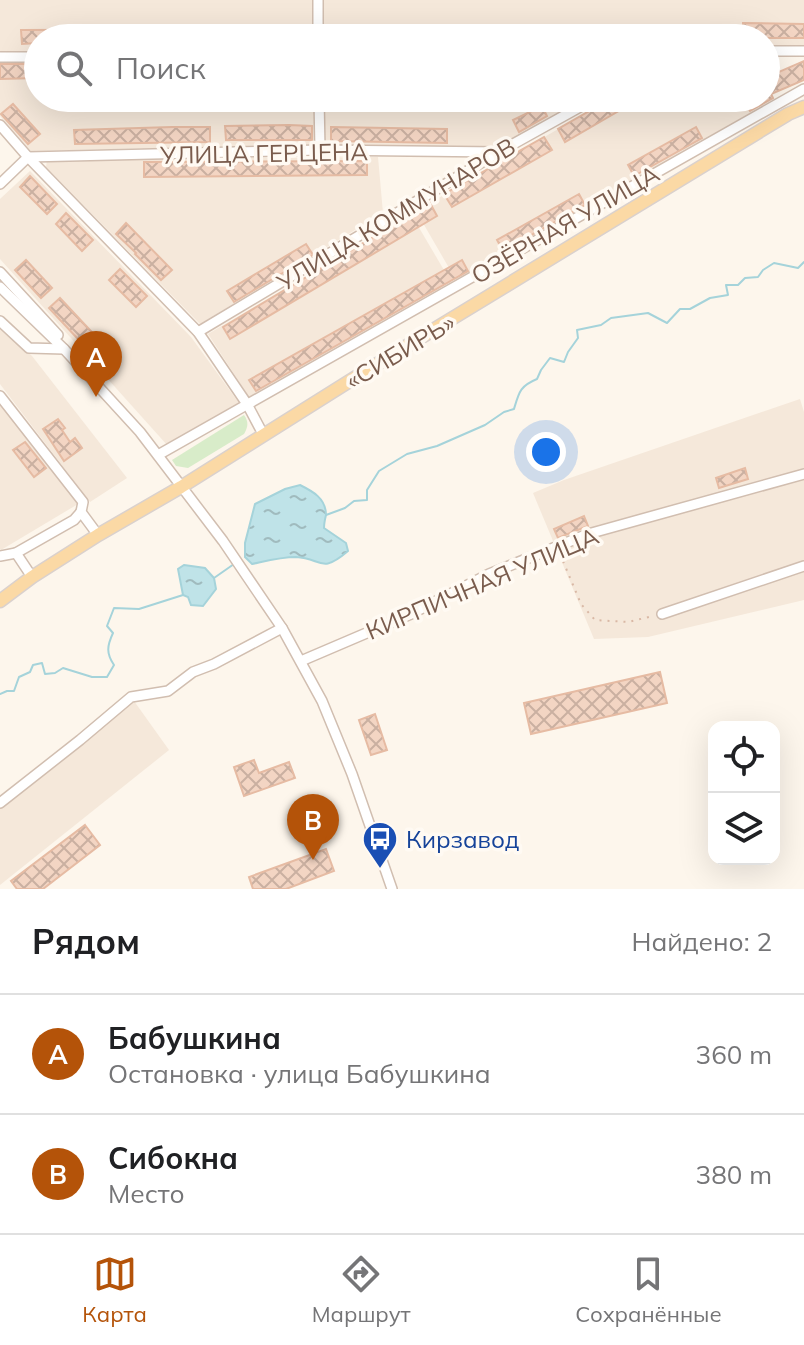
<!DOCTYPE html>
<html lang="ru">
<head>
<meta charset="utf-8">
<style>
  body { margin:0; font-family:Mulish,sans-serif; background:#f2f2f2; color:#202124 }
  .controls { position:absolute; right:24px; bottom:24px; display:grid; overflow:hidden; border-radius:16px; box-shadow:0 8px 32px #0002 }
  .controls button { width:72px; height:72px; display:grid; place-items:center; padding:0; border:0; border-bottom:2px solid #e0e0e0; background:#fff; color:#202124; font:40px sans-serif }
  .you { position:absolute; left:546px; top:452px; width:28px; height:28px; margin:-20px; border:6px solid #fff; border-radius:50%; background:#1a73e8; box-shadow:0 0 0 12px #1a73e833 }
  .badge { display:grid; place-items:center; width:52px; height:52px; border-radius:50%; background:#b45309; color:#fff; font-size:26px; font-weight:700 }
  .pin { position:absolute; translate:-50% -66px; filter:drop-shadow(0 2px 4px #0008) }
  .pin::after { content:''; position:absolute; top:42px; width:28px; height:24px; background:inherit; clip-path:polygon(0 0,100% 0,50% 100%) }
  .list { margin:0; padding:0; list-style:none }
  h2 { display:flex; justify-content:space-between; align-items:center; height:104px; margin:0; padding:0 32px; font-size:34px }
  h2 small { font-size:26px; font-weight:400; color:#757577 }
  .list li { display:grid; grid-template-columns:52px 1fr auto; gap:24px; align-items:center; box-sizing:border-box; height:120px; padding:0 32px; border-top:2px solid #e0e0e0 }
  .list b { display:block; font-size:30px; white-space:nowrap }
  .list p { margin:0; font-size:26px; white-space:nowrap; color:#757577 }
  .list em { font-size:26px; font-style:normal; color:#757577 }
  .icon { flex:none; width:44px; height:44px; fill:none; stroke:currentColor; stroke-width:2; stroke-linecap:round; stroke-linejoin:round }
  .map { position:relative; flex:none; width:804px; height:889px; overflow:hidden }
  .search { position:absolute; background:#fff; box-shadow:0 8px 32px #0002; left:24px; right:24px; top:24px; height:88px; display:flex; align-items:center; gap:20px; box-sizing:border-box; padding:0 28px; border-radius:44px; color:#757577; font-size:30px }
  .sheet { height:344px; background:#fff }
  nav { display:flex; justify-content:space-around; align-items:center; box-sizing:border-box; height:112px; border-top:2px solid #e0e0e0; background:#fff; font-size:22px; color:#757577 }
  nav a { display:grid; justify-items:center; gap:4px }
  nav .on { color:#b45309 }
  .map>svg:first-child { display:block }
</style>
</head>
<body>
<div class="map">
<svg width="804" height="889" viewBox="0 0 804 889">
  <defs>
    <pattern id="water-ripples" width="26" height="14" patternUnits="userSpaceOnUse" patternTransform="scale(2)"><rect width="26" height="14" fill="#bfe3e8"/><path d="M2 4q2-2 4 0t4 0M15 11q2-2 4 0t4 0" fill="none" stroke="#a0bbbe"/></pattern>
    <pattern id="building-cross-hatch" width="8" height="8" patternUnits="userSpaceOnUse" patternTransform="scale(2)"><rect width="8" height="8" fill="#f3d5c3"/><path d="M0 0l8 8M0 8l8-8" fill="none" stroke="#cab0a1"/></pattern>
  </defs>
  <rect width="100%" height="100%" fill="#fdf6ec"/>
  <!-- residential -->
  <g fill="#f5e8da">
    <path d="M 0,0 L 314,0 L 314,38 L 38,38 L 38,51 L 0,51 Z"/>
    <path d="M 320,0 L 804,0 L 804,46 L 766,46 L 766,38 L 320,38 Z"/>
    <path d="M 38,61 L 38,98 L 315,98 L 316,144 L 31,151 L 0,116 L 0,62 Z"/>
    <path d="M 766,69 L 774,100 L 456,280 L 416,211 L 612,98 L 766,98 Z"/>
    <path d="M 323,98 L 587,98 L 498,147 L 324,145 Z"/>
    <path d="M 378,157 L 383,213 L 200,324 L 46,167 L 47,160 Z"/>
    <path d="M 30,171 L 191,337 L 239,403 L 168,446 L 0,259 L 0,199 Z"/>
    <path d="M 411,214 L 451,282 L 249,397 L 208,334 Z"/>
    <path d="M 0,327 L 32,356 L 127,478 L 90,502 L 0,384 Z"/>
    <path d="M 800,399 L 804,412 L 804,600 L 648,637 L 594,639 L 533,493 L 564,480 Z"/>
    <path d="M 0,401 L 78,504 L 1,550 L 0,549 Z"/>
    <path d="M 134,701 L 169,750 L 0,885 L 0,805 Z"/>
  </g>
  <!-- green -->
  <path fill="#d8ecc9" d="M 244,415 C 249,422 248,427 244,434 L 188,468 L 176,466 L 172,460 Z"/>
  <!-- water -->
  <g fill="url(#water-ripples)" stroke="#a5d3da" stroke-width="2">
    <path d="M 300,485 C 312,491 326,498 326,515 C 325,519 324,523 324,528 L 346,543 L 348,551 C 320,575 322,558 296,557 C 281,557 266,561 252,564 L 245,557 L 245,543 L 255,504 L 285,489 Z"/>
    <path d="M 184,565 L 205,568 L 214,578 L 216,589 L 203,606 L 191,605 L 188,597 L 183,595 L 178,569 Z"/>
  </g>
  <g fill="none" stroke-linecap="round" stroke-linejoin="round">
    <!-- stream -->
    <g stroke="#a5d3da" stroke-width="2">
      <path d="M 326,515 L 345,508 L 354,501 L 367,500 L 367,490 L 379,471 L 407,454 L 437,446 L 485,425 L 504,412 L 514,409 C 519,392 520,386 537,379 L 541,370 L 550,358 L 564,362 L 568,352 L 578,338 L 577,330 L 601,325 L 611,318 L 648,313 L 667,323 L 680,309 L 690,309 L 710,298 L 728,295 L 726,285 L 738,285 L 745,278 L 758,277 L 763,270 L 774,263 L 798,268 L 804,262"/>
      <path d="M 214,578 L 234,564"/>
      <path d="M 0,694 L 7,691 L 14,691 L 19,677 L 30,672 L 33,665 L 42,663 L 45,674 L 55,673 L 63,668 L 92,677 L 107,677 L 114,665 C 106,653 107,646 113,633 L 107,626 L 114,608 L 139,609 L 183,595"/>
    </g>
  </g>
  <!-- building -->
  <g fill="url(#building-cross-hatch)" stroke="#e6bba3" stroke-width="2">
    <path d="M 743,23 L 804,24 L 804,38 L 743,38 Z"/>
    <path d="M 610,28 L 610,38 L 523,38 L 523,29 Z"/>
    <rect x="623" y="28" width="39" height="10"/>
    <path d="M 293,29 L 308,29 L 308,38 L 37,38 L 37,43 L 22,44 L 21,30 Z"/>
    <path d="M 452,29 L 452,38 L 333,38 L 333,31 Z"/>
    <rect x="470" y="29" width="38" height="9"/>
    <path d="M 804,61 L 804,80 L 771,94 L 773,98 L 750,111 L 744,100 L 747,98 L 766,98 L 766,85 L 767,87 L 773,84 L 767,70 L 777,66 L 779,72 Z"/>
    <path d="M 0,64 L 38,64 L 38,78 L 0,79 Z"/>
    <path d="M 612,98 L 641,98 L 565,142 L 558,129 Z"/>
    <path d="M 13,104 L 40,134 L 28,144 L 1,114 Z"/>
    <path d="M 542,106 L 547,116 L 519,132 L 513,120 Z"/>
    <path d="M 289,125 L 312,126 L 312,140 L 226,140 L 225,126 Z"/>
    <path d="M 172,127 L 210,127 L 210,142 L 75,144 L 74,130 Z"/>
    <path d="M 331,127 L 447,129 L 447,143 L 331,141 Z"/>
    <path d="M 696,127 L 702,138 L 634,176 L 628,165 Z"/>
    <path d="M 544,137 L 552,150 L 452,207 L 444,194 Z"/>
    <path d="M 367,161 L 367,175 L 144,177 L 144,162 Z"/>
    <path d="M 30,176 L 57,204 L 47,214 L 20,187 Z"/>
    <path d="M 579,194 L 585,205 L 503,251 L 497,240 Z"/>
    <path d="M 430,203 L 437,216 L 230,339 L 223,327 Z"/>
    <path d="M 66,213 L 93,240 L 82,251 L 56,224 Z"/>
    <path d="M 126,223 L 172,270 L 161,280 L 135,254 L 136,253 L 116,234 Z"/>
    <path d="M 306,244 L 313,255 L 234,302 L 227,291 Z"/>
    <path d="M 26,260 L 52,288 L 41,298 L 15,270 Z"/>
    <path d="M 462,260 L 468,271 L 256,391 L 249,380 Z"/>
    <path d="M 120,269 L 147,296 L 136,307 L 109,280 Z"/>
    <path d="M 60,298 L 102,343 L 95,349 L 104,359 L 96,367 L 87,357 L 91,353 L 49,308 Z"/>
    <path d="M 58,419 L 65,428 L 62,430 L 70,442 L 75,438 L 82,448 L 64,461 L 43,429 Z"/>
    <path d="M 25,442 L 46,468 L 34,477 L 13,450 Z"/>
    <path d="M 745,468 L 748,479 L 719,488 L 716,478 Z"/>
    <path d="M 584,516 L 588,526 L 558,538 L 554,529 Z"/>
    <path d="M 660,672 L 667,703 L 531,734 L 524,703 Z"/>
    <path d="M 375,714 L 387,750 L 371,755 L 359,720 Z"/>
    <path d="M 254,760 L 259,773 L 289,762 L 295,778 L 244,796 L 234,767 Z"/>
    <path d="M 85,825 L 100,845 L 43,889 L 17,889 L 11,881 Z"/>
    <path d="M 326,849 L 334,871 L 286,889 L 253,889 L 249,877 Z"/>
  </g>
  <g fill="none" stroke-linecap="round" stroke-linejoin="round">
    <defs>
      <g id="minor">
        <path d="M 318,38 L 318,0"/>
        <path d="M 766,51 L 804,51"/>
        <path d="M 0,57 L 38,57"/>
        <path d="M 319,98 L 320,150"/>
        <path d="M 0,125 L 28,157 L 198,332 L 247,404 L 263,434"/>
        <path d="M 0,184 L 28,157 L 320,150 L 499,152"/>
        <path d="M 0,272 L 58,335"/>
        <path d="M 0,287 L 64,349 L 140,432 L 223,541 L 282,628 L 322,701 L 352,774 L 392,889"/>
        <path d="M 0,321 L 29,348 L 64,349"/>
        <path d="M 198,332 L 499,152 L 596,98"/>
        <path d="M 0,396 L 83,502 L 81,512 L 98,535"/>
        <path d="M 158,455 L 804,89"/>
        <path d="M 16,553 L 32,577"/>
        <path d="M 0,556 L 16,553 L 74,520 L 81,512"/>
        <path d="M 662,614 L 804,566"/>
        <path d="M 301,661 L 411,614 L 489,574 L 588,534 L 804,474"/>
        <path d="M 0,803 L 80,740 L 131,697 L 168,691 L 193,672 L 214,664 L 282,628"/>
      </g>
      <path id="major" d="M 0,601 L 32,577 L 98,535 L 181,487 L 364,372 L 788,114 L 804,107"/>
    </defs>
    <!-- minor casing -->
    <use href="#minor" stroke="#d1beb0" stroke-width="12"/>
    <!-- major casing -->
    <use href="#major" stroke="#dad1cd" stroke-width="15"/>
    <!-- path -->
    <path stroke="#d9b8a5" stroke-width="2" stroke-dasharray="2 6" stroke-linecap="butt" d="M 560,554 L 581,604 L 595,620 L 628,622 L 653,616"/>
    <!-- minor -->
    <use href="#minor" stroke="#fff" stroke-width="9"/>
    <!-- major -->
    <use href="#major" stroke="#fbd9a5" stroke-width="12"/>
  </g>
  <!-- icons -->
  <defs>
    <symbol id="bus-pin" viewBox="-11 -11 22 30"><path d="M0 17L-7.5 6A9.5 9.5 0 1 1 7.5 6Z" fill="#1a4fb4" stroke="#fffaf3"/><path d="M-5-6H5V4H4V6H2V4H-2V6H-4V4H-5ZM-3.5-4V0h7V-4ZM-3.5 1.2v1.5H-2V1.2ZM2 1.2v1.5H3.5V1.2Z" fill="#fff"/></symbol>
  </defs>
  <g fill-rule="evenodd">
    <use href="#bus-pin" x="360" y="819" width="40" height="54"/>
  </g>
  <g text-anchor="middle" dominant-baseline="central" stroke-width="7" stroke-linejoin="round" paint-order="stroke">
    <!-- street labels -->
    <g font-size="24" fill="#7a5c4d" stroke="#fffaf3">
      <text transform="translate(264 153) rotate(-1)">УЛИЦА ГЕРЦЕНА</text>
      <text transform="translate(396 214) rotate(-31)">УЛИЦА КОММУНАРОВ</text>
      <text transform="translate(565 224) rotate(-30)">ОЗЁРНАЯ УЛИЦА</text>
      <text transform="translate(400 351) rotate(-31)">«СИБИРЬ»</text>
      <text transform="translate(482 583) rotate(-23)">КИРПИЧНАЯ УЛИЦА</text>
    </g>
    <!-- transit labels -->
    <g font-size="24" fill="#164399" stroke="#fffaf3" text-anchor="start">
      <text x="406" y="839">Кирзавод</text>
    </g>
  </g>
</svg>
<div class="controls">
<button><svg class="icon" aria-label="locate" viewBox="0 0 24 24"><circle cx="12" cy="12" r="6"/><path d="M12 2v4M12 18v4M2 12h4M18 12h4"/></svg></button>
<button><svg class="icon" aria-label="layers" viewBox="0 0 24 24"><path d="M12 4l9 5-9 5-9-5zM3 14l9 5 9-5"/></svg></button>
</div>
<div class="you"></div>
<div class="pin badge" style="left:96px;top:397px">A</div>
<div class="pin badge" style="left:313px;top:860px">B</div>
<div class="search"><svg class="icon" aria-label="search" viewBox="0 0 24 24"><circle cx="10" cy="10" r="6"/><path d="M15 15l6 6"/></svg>Поиск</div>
</div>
<section class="sheet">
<h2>Рядом<small>Найдено: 2</small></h2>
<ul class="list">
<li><span class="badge">A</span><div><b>Бабушкина</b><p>Остановка · улица Бабушкина</p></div><em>360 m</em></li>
<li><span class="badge">B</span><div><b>Сибокна</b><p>Место</p></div><em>380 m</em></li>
</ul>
</section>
<nav>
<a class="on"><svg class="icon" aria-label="map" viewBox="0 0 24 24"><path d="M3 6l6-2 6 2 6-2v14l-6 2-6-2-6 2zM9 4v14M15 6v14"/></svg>Карта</a>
<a><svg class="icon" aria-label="directions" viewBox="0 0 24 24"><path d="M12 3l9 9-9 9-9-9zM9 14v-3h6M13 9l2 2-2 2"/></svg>Маршрут</a>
<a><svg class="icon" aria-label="saved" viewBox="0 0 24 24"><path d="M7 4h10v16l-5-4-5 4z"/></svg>Сохранённые</a>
</nav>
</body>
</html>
